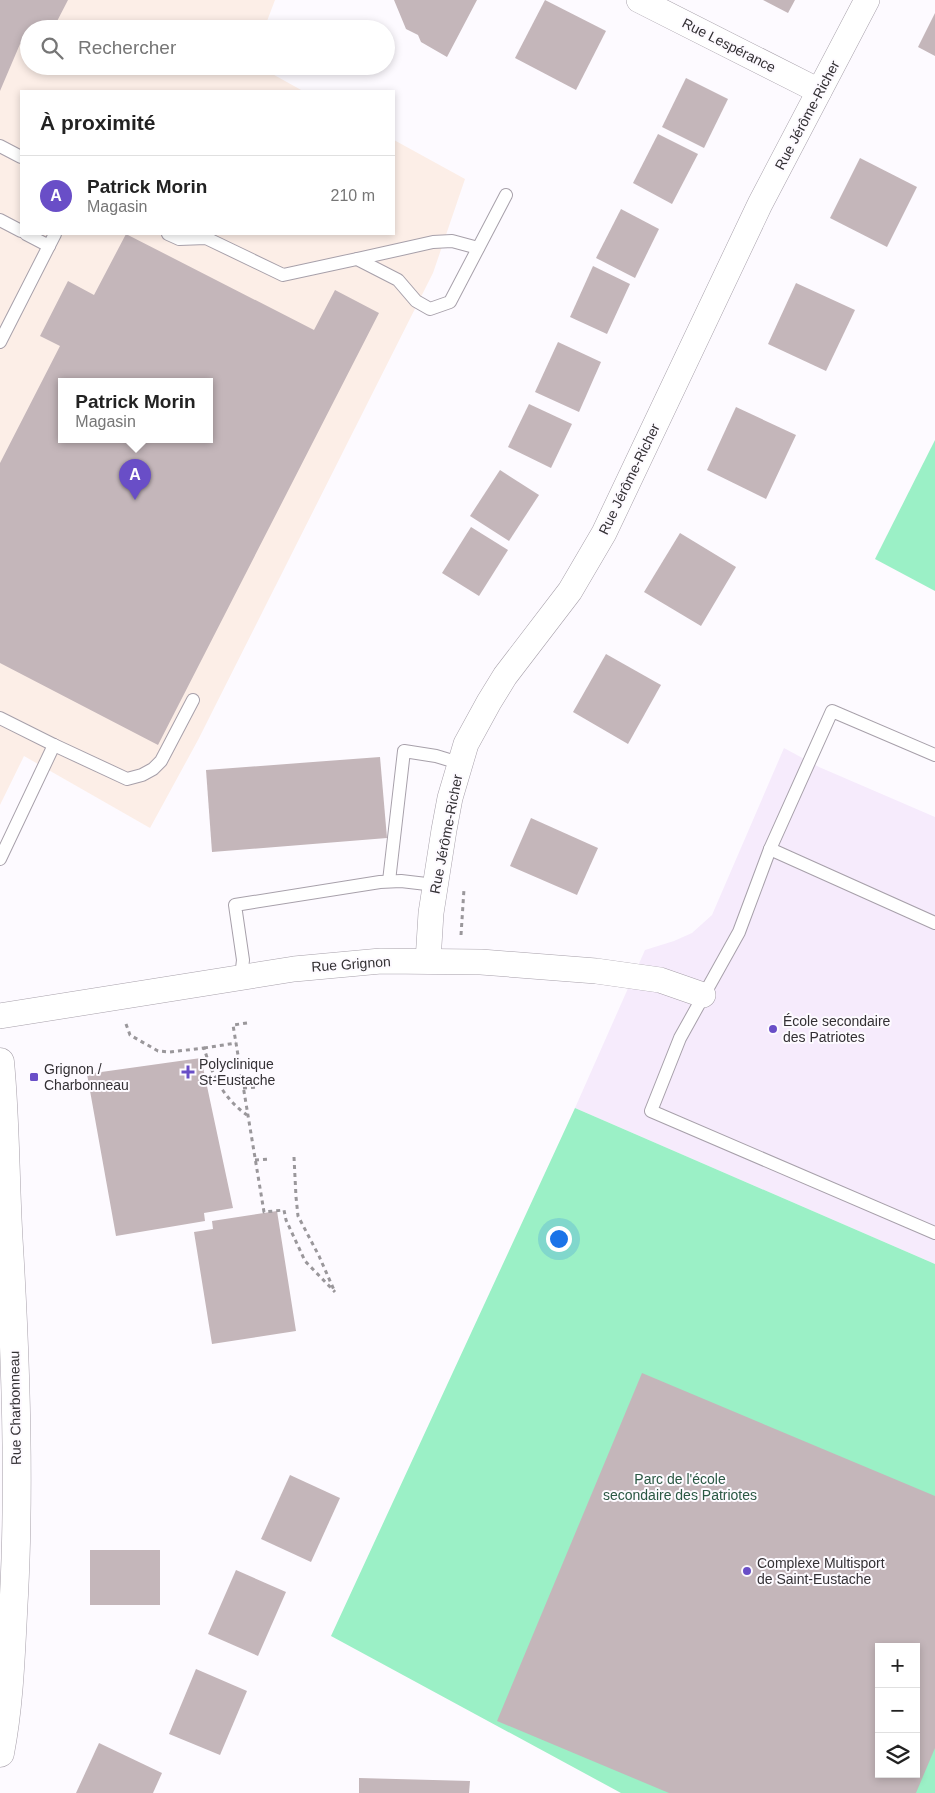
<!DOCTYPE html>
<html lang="fr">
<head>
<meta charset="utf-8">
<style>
  body { margin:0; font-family:Arial,sans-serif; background:#f6f6f6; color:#222 }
  .controls { position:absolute; right:15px; bottom:15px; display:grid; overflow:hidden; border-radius:0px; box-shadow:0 2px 8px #0003 }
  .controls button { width:45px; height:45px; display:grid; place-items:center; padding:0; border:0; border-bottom:1px solid #e0e0e0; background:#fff; color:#222; font:25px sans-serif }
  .you { position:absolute; left:558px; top:1238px; width:18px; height:18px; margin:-12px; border:4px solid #fff; border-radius:50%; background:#1a73e8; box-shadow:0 0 0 8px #1a73e833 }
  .badge { display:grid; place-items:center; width:32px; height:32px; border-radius:50%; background:#694ec7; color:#fff; font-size:16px; font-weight:700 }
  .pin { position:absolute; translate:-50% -41px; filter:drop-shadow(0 1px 2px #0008) }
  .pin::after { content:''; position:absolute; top:26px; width:18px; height:15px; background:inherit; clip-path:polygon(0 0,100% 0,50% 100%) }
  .popup { position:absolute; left:58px; top:378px; width:155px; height:65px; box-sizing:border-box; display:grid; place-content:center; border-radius:0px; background:#fff; filter:drop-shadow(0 1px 4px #0005); font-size:16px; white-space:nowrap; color:#767676 }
  .popup b { font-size:19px; color:#222 }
  .popup::after { content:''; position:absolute; left:50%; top:100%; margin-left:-10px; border:10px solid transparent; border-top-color:#fff }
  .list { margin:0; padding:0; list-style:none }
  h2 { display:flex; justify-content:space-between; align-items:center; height:65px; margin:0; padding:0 20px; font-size:21px }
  h2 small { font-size:16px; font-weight:400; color:#767676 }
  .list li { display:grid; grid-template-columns:32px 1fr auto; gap:15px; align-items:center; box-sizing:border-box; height:80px; padding:0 20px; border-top:1px solid #e0e0e0 }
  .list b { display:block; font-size:19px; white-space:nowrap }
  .list p { margin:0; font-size:16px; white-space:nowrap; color:#767676 }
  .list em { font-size:16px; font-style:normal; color:#767676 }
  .icon { flex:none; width:28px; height:28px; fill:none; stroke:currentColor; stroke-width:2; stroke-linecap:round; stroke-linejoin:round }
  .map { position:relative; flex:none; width:935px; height:1793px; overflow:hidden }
  .search { position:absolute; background:#fff; box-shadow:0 2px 8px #0003; left:20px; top:20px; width:375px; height:55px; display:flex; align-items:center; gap:12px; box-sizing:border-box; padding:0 18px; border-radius:28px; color:#767676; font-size:19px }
  .panel { position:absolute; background:#fff; box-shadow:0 2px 8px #0003; left:20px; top:90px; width:375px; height:145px; border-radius:0px }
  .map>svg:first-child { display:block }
</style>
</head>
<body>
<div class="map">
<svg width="935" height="1793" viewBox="0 0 935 1793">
  <rect width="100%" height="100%" fill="#fdfaff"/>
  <!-- commercial -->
  <path fill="#fceee7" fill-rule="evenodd" d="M 0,0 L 275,0 L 264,29 L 29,29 L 29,66 L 258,66 L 303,91 L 21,91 L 21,234 L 394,234 L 394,140 L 465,179 L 433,273 L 198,740 L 150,828 L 24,756 L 0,805 ZM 61,381 L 209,381 L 209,439 L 61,439 Z"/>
  <!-- built -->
  <path fill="#f6ebfc" d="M 784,748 L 819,767 L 935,817 L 935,1264 L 575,1108 L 645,950 L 674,941 L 692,933 L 712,915 Z"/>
  <!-- green -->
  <g fill="#9bf0c6" fill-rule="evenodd">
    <path d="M 935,440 L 935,591 L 875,559 Z"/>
    <path d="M 575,1108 L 935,1264 L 935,1793 L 621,1793 L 331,1636 ZM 879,1647 L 916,1647 L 916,1774 L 879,1774 Z"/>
  </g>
  <!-- building -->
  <g fill="#c4b6ba" fill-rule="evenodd">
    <path d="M 0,0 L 68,0 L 53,29 L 29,29 L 29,49 L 20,44 L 0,91 Z"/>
    <path d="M 394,0 L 477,0 L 447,57 L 421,42 L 418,35 L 406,29 Z"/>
    <path d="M 545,0 L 606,31 L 576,90 L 515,58 Z"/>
    <path d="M 763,0 L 795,0 L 788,13 Z"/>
    <path d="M 935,13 L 935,56 L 918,47 Z"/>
    <path d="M 686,78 L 728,99 L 704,148 L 662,127 Z"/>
    <path d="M 658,134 L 698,154 L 672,204 L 633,183 Z"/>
    <path d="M 860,158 L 917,187 L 887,247 L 830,218 Z"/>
    <path d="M 621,209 L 659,229 L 635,278 L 596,258 Z"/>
    <path d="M 126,234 L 314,330 L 335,290 L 379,313 L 158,745 L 0,663 L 0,463 L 60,346 L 40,336 L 68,281 L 94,295 ZM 61,381 L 209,381 L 209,439 L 61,439 Z"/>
    <path d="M 593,266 L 630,284 L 607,334 L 570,317 Z"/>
    <path d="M 796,283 L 855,310 L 826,371 L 768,344 Z"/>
    <path d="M 558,342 L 601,362 L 579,412 L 535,392 Z"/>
    <path d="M 529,404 L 572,424 L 551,468 L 508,447 Z"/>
    <path d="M 736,407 L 796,435 L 766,499 L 707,470 Z"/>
    <path d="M 500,470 L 539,495 L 509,541 L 470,516 Z"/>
    <path d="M 471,527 L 508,550 L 479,596 L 442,573 Z"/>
    <path d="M 680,533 L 736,567 L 701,626 L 644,592 Z"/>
    <path d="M 606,654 L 661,685 L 628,744 L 573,712 Z"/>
    <path d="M 380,757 L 387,838 L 212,852 L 206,770 Z"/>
    <path d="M 531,818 L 598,848 L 577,895 L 510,866 Z"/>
    <path d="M 201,1058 L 233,1208 L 204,1213 L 205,1221 L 116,1236 L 87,1074 Z"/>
    <path d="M 277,1211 L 296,1331 L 212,1344 L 194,1232 L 213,1229 L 212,1221 Z"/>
    <path d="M 642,1373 L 935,1496 L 935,1748 L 916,1793 L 669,1793 L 497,1721 ZM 879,1647 L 916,1647 L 916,1774 L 879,1774 Z"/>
    <path d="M 290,1475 L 340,1498 L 311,1562 L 261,1539 Z"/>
    <rect x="90" y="1550" width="70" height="55"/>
    <path d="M 236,1570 L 286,1592 L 258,1656 L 208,1634 Z"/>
    <path d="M 196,1669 L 247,1691 L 220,1755 L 169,1734 Z"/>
    <path d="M 99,1743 L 162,1773 L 153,1793 L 76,1793 Z"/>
    <path d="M 359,1778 L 470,1781 L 469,1793 L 359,1793 Z"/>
  </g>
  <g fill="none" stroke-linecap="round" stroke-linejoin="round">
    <defs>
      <g id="service">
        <path d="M 0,146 L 21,157"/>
        <path d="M 0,220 L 21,231"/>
        <path d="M 26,234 L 49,246"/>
        <path d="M 168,234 L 179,239 L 206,238 L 283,275 L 357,259 L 398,280 L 416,301 L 430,309 L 450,302 L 506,195"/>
        <path d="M 357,259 L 433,242 L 452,241 L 478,248"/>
        <path d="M 0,342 L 55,234"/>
        <path d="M 0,718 L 54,745 L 127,779 L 142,775 L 153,769 L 161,761 L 193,700"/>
        <path d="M 935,755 L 832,711 L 770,849 L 739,932 L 680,1038 L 651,1111 L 935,1233"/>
        <path d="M 770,849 L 935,923"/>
        <path d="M 0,859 L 54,745"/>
        <path d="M 389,881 L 404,751 L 436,756 L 459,763"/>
        <path d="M 241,977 L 243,960 L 235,905 L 380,882 L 401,881 L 435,885"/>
      </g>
      <g id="minor">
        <path d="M 639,0 L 819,91"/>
        <path d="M 428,961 L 431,913 L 444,830 L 450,798 L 466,744 L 489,702 L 505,676 L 570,591 L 604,533 L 760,204 L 867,0"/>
        <path d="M 0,1016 L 294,969 L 381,961 L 481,962 L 596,971 L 660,980 L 703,995"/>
      </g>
      <path id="tertiary" d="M 0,1062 C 6,1123 5,1185 9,1247 C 16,1363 20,1479 14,1595 C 11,1648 10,1701 0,1753"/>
    </defs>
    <!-- service casing -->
    <use href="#service" stroke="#a7a0aa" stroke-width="14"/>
    <!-- minor casing -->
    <use href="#minor" stroke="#a7a0aa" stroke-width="26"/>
    <!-- tertiary casing -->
    <use href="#tertiary" stroke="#a7a0aa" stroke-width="29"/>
    <!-- path -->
    <g stroke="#9a979b" stroke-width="3" stroke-dasharray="4 4" stroke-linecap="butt">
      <path d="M 461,935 L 464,889"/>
      <path d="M 247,1023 L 233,1025 L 264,1212 L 284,1210 L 286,1220 L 305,1261 L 335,1292"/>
      <path d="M 126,1024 L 130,1035 L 158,1051 L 170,1052 L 204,1048 C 212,1075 224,1099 247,1115"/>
      <path d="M 204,1048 L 236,1043"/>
      <path d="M 243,1088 L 258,1087"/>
      <path d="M 294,1157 L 296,1197 L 298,1216 L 319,1256 L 334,1290"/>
      <path d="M 255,1160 L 269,1159"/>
    </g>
    <!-- service -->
    <use href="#service" stroke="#fff" stroke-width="12"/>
    <!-- minor -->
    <use href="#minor" stroke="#fff" stroke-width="25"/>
    <!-- tertiary -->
    <use href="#tertiary" stroke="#fff" stroke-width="28"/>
  </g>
  <!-- markers -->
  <g fill="#694ec7" stroke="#fdfaff" stroke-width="2">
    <circle cx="773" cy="1029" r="5"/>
    <path d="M185.5 1064.5h5v5h5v5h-5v5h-5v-5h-5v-5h5z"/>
    <rect x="29" y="1072" width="10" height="10" rx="2.5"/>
    <circle cx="747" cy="1571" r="5"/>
  </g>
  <g text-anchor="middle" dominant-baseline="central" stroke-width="4" stroke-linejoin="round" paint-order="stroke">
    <!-- street labels -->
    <g font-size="14" fill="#333034" stroke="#fdfaff">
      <text transform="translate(729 45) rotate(27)">Rue Lespérance</text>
      <text transform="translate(807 115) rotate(-62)">Rue Jérôme-Richer</text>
      <text transform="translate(629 479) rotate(-64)">Rue Jérôme-Richer</text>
      <text transform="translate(446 834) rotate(-79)">Rue Jérôme-Richer</text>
      <text transform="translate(351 964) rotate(-4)">Rue Grignon</text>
      <text transform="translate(15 1408) rotate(-91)">Rue Charbonneau</text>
    </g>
    <!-- poi labels -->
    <g font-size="14" fill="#333034" stroke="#fdfaff" text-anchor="start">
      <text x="783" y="1021">École secondaire<tspan x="783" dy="16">des Patriotes</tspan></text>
      <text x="199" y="1064">Polyclinique<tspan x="199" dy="16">St-Eustache</tspan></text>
      <text x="44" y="1069">Grignon /<tspan x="44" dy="16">Charbonneau</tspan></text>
      <text x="757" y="1563">Complexe Multisport<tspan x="757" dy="16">de Saint-Eustache</tspan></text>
    </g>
    <!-- park labels -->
    <g font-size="14" fill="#2a5843" stroke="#fdfaff">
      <text x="680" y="1479">Parc de l'école<tspan x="680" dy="16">secondaire des Patriotes</tspan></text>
    </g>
  </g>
</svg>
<div class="controls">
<button>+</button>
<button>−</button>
<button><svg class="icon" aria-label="layers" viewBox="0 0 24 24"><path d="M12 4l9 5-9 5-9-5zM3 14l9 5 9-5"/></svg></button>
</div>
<div class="you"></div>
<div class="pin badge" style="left:135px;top:500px">A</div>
<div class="popup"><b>Patrick Morin</b>Magasin</div>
<div class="search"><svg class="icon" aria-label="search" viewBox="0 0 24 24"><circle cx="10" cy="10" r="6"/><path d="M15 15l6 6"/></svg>Rechercher</div>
<section class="panel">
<h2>À proximité<small></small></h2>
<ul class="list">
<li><span class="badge">A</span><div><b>Patrick Morin</b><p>Magasin</p></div><em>210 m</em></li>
</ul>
</section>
</div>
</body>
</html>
